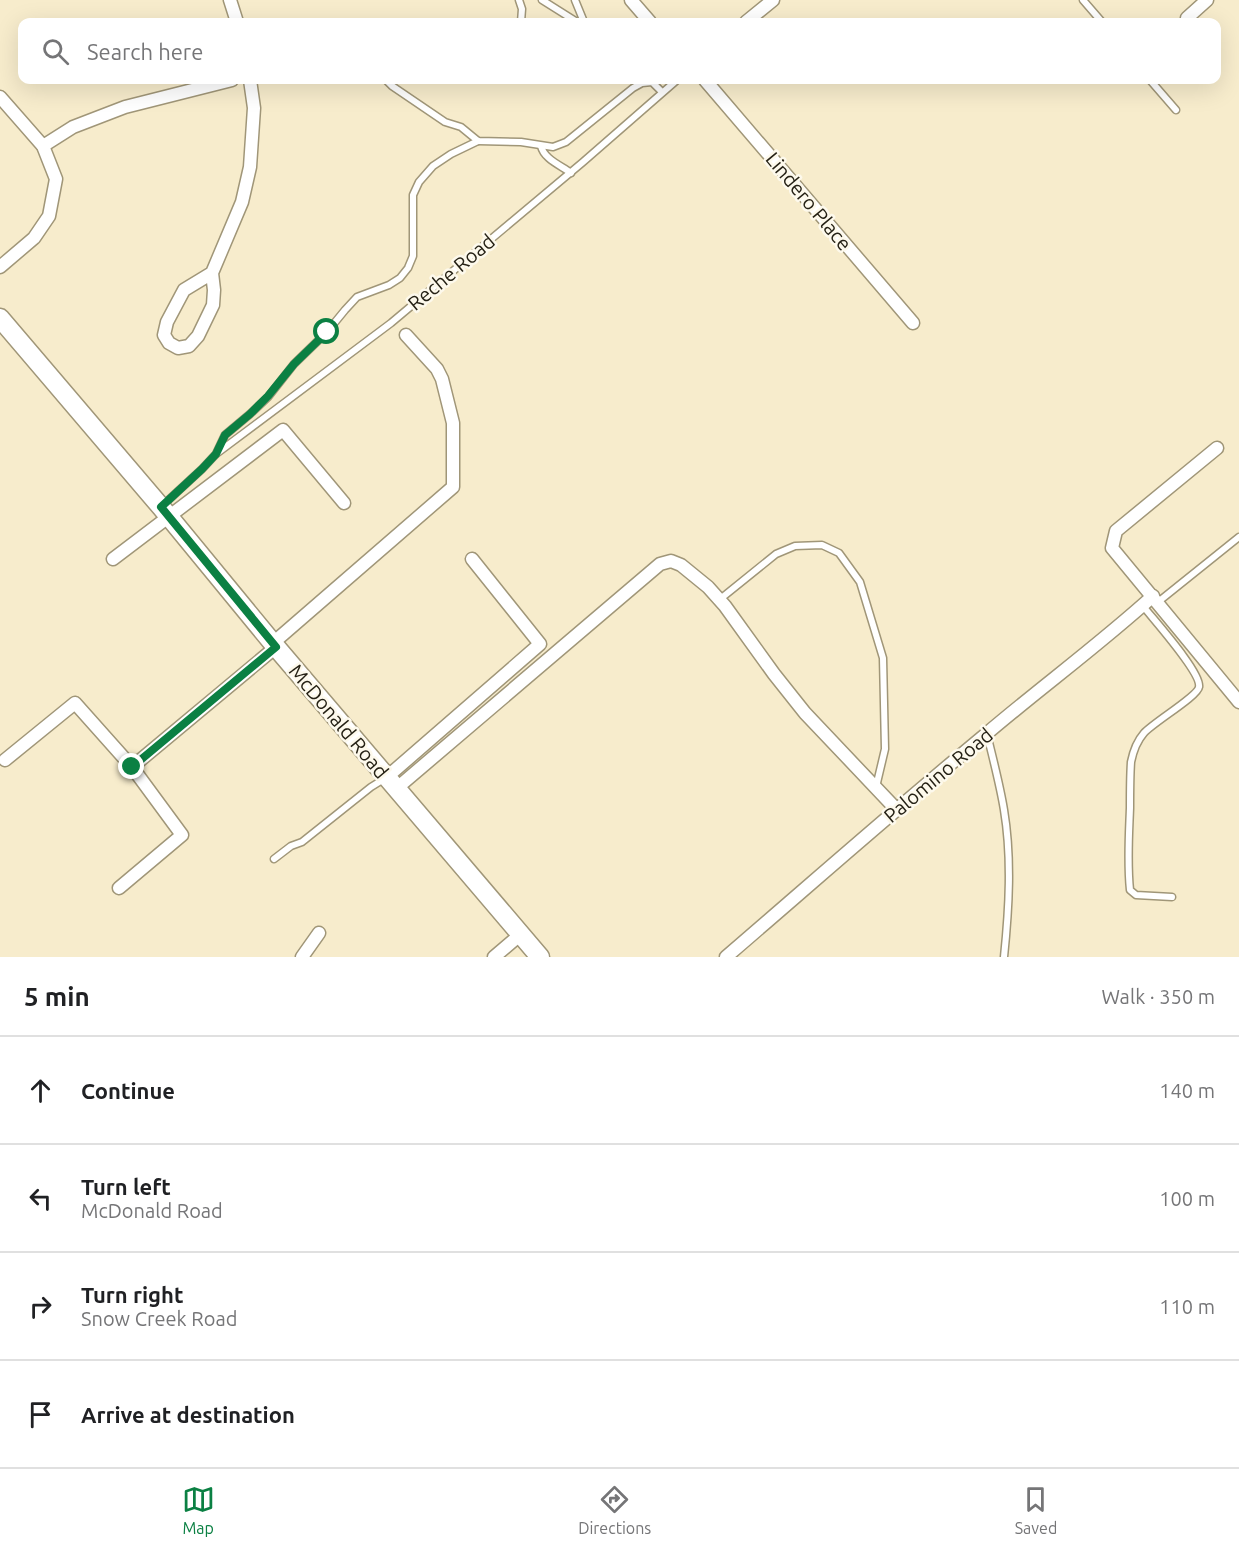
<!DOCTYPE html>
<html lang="en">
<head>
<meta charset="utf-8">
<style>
  body { margin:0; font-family:Ubuntu,sans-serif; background:#f6f6f6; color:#202124 }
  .stop { position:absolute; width:18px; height:18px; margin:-14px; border:4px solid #0b8043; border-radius:50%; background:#fff }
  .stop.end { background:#0b8043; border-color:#fff; box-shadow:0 2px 6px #0008 }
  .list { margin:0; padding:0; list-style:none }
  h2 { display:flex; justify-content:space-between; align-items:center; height:78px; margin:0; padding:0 24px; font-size:26px }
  h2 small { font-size:20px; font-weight:400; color:#757577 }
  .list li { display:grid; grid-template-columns:39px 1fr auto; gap:18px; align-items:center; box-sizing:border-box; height:108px; padding:0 24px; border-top:2px solid #e0e0e0 }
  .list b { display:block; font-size:22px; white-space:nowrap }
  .list p { margin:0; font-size:20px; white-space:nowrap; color:#757577 }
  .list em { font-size:20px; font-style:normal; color:#757577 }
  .icon { flex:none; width:33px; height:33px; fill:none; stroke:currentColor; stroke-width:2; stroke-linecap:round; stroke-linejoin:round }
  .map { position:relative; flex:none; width:1239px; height:957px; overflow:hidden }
  .search { position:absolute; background:#fff; box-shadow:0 6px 24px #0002; left:18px; right:18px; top:18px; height:66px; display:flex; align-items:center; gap:15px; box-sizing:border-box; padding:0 21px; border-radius:12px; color:#757577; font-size:22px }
  .sheet { height:510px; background:#fff }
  nav { display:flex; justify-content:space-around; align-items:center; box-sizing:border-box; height:84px; border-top:2px solid #e0e0e0; background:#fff; font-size:16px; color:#757577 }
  nav a { display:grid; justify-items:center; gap:3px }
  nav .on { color:#0b8043 }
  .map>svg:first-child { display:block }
</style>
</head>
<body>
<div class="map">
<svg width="1239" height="957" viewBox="0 0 1239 957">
  <rect width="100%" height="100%" fill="#f7eccc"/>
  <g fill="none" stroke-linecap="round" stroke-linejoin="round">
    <defs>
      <g id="lane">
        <path d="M 519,0 L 522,9 L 521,22"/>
        <path d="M 542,0 L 577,22"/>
        <path d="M 575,0 L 584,22"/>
        <path d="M 1083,0 L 1102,22"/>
        <path d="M 386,80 L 392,86 L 445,122 L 461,127 L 478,141 L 521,142 L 553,147 L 566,142 L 633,88 L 642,83 L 652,82 L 662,92"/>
        <path d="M 1150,80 L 1176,110"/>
        <path d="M 541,146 C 544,159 560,165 571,173"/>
        <path d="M 216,454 L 391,323 L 583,162 L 677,80"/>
        <path d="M 163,505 L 202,469 L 216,454 L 225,435 L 250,414 L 268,397 L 294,364 L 327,332 L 345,310 L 357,297 L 389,285 L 400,278 L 408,268 L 413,256 L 413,195 L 419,182 L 433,166 L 451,154 L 478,141"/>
        <path d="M 719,600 L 776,554 L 795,546 L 822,545 L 839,553 L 860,582 L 883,658 L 885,749 L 876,787"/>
        <path d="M 1158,602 L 1239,537"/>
        <path d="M 1143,606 C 1153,619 1202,673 1199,687 C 1198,696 1154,722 1144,733 C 1137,741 1133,752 1131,762 C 1130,777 1130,793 1130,808 C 1129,835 1127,862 1130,890 L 1136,895 L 1172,897"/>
        <path d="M 987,734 C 993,759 1000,785 1004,810 C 1012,858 1009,909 1004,957"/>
        <path d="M 274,859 L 291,846 L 302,842 L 371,787 L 384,779"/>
      </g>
      <g id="street">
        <path d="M 230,0 L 237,22"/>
        <path d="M 631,0 L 650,22"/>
        <path d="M 1187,18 L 1207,0"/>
        <path d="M 746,22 L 773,0"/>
        <path d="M 705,80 L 913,323"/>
        <path d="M 0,97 L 43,146 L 56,179 L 49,216 L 34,238 L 0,267"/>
        <path d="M 43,146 L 73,127 L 125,107 L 232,80"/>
        <path d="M 212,273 L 184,290 L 167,322 L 164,335 L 169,343 L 178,348 L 189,346 L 198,336 L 213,305 L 214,290 L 212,273 L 242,202 L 250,167 L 254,108 L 250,80"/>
        <path d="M 1217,448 L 1116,531 L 1112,548 L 1239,702"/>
        <path d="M 113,559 L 283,430 L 344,503"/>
        <path d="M 273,643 L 453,487 L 453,423 L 442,379 L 437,369 L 406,335"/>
        <path d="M 5,760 L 75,703 L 132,767"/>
        <path d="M 387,777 L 540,644 L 472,559"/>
        <path d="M 397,788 L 660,564 L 671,561 L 681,565 L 708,587 L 725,606 L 774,674 L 805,713 L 896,809"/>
        <path d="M 119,888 L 182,835 L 132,767 L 276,647"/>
        <path d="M 302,957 L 319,933"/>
        <path d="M 494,957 L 521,934"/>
        <path d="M 726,957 C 812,883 897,808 985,735 C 1040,688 1099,645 1153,596"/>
      </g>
      <path id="secondary" d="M 0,318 L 161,507 L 276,647 L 540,957"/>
    </defs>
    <!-- lane casing -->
    <use href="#lane" stroke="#a09678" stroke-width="9"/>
    <!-- street casing -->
    <use href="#street" stroke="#a09678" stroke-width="15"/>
    <!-- secondary casing -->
    <use href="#secondary" stroke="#a09678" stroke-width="21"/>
    <!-- lane -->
    <use href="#lane" stroke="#fff" stroke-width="6"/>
    <!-- street -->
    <use href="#street" stroke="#fff" stroke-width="12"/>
    <!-- secondary -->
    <use href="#secondary" stroke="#fff" stroke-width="18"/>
  </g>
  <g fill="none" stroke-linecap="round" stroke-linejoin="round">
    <!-- route -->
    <path stroke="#0b8043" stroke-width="8" d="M 132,767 L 276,647 L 161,507 L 202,469 L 216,454 L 225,435 L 250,414 L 268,396 L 294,364 L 327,332"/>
  </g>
  <g text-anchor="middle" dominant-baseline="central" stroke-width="5" stroke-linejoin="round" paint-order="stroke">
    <!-- street labels -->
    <g font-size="20" fill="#252115" stroke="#fdf9ec">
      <text transform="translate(809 201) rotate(50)">Lindero Place</text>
      <text transform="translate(451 272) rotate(-40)">Reche Road</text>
      <text transform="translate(339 721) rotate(50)">McDonald Road</text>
      <text transform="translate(938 775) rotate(-40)">Palomino Road</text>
    </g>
  </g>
</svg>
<div class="stop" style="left:327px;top:332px"></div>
<div class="stop end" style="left:132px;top:767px"></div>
<div class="search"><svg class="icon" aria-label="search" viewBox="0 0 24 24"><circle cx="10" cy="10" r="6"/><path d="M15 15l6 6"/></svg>Search here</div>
</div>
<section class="sheet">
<h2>5 min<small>Walk · 350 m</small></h2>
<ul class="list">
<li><svg class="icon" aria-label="ahead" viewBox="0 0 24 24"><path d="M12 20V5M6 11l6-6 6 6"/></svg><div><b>Continue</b></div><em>140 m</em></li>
<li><svg class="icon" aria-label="left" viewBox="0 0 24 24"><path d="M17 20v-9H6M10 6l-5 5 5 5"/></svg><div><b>Turn left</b><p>McDonald Road</p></div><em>100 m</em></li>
<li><svg class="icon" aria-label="right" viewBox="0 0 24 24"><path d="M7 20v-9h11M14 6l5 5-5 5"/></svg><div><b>Turn right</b><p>Snow Creek Road</p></div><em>110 m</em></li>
<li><svg class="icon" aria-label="arrive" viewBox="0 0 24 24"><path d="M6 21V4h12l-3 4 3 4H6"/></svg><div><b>Arrive at destination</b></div></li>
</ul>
</section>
<nav>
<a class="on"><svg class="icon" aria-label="map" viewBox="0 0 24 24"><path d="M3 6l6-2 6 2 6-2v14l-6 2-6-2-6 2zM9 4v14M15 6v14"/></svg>Map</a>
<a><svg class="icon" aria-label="directions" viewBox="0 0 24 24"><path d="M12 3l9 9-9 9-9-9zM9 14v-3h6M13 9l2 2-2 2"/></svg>Directions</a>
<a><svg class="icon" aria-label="saved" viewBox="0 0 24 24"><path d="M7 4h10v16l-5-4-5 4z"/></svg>Saved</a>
</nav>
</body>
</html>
